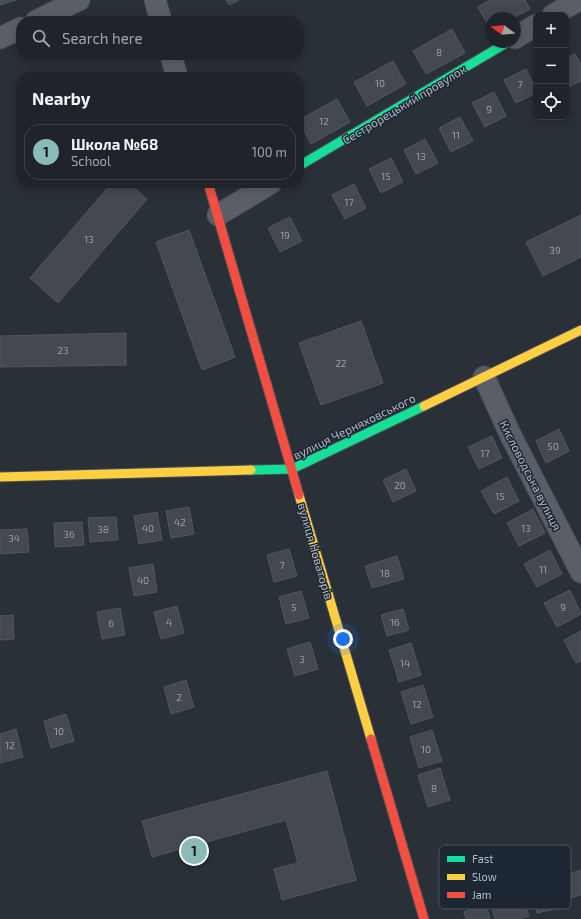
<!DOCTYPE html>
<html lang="en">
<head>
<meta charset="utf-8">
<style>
  body { margin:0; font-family:"Exo 2",sans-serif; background:#2d3036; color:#f1f3f6 }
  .controls { position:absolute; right:12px; top:12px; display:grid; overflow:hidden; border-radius:8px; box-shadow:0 2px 10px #0003 }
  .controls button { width:36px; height:36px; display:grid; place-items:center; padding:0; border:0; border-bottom:1px solid #3d4147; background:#20242a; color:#f1f3f6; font:20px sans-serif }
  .compass { position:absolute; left:485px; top:12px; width:36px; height:36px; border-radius:50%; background:#20242a; box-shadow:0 2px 10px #0003; rotate:286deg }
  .you { position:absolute; left:343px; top:639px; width:14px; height:14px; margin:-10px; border:3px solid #fff; border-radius:50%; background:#1a73e8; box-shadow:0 0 0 6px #1a73e833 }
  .badge { display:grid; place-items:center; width:26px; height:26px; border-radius:50%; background:#8bbbb9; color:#111; font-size:13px; font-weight:700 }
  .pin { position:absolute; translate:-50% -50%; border:2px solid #fff; box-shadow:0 1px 4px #0006 }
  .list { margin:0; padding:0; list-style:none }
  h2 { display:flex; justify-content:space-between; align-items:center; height:52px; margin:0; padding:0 16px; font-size:17px }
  h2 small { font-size:13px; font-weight:400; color:#a2a4a8 }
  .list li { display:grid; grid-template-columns:26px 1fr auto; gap:12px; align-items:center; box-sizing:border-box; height:56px; margin:0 8px 8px; padding:0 8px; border:1px solid #3d4147; border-radius:16px }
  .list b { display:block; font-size:15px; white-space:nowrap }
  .list p { margin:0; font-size:13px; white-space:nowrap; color:#a2a4a8 }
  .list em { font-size:13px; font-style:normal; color:#a2a4a8 }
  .icon { flex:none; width:22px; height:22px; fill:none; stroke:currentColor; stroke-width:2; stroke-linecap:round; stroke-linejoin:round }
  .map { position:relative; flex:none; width:581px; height:919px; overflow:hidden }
  .search { position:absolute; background:#20242a; box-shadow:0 2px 10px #0003; left:16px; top:16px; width:288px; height:44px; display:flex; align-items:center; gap:10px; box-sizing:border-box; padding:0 14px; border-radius:16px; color:#a2a4a8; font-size:15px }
  .panel { position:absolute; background:#20242a; box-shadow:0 2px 10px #0003; left:16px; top:72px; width:288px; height:116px; border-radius:16px }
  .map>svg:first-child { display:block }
</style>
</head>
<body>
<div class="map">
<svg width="581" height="919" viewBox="0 0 581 919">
  <rect width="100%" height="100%" fill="#2a3038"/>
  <!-- building -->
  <g fill="#444950" stroke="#52575f">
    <path d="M 0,0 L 16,0 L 0,5 Z"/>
    <path d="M 226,0 L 239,0 L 229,5 Z"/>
    <path d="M 490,0 L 525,0 L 530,9 L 513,18 L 491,18 L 491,30 L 478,7 Z"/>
    <path d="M 452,29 L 465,53 L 426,74 L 413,51 Z"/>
    <path d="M 575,54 L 581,65 L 581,81 L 566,88 L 566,58 Z"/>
    <path d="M 393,61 L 406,84 L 367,106 L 354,82 Z"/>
    <path d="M 526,69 L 536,89 L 536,93 L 516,103 L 504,80 Z"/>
    <path d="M 494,92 L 506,116 L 485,127 L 472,103 Z"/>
    <path d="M 337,99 L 350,122 L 311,144 L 299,120 Z"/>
    <path d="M 460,117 L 473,141 L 451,152 L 439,128 Z"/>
    <path d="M 425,139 L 438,163 L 416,174 L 404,150 Z"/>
    <path d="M 391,158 L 403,182 L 381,193 L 369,169 Z"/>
    <path d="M 112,183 L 128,183 L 147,199 L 58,303 L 30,278 Z"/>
    <path d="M 354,184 L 366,208 L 345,219 L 332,195 Z"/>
    <path d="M 581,215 L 581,257 L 543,276 L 526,242 Z"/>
    <path d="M 290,217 L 302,241 L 280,252 L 268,228 Z"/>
    <path d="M 189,230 L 235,357 L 202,370 L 156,242 Z"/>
    <path d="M 361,321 L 383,383 L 321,405 L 299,343 Z"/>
    <path d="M 126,333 L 126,365 L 0,367 L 0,336 Z"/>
    <path d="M 559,429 L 569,451 L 546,463 L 536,441 Z"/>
    <path d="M 492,436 L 502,458 L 479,469 L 468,447 Z"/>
    <path d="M 406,469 L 416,491 L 393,502 L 383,480 Z"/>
    <path d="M 507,477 L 519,501 L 494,514 L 481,491 Z"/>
    <path d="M 189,507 L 194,534 L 171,538 L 166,511 Z"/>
    <path d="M 533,509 L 545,533 L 519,546 L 507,523 Z"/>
    <path d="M 157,512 L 162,540 L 139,544 L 134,516 Z"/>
    <path d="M 116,517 L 118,540 L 90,542 L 88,518 Z"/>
    <path d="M 82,522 L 84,545 L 55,547 L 54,523 Z"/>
    <path d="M 27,529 L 29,552 L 0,554 L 0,530 Z"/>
    <path d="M 289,549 L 297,576 L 274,582 L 267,555 Z"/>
    <path d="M 550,550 L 562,574 L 537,587 L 524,564 Z"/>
    <path d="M 397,556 L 404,579 L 372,588 L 365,566 Z"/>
    <path d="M 153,564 L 157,592 L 134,596 L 129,568 Z"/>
    <path d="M 570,590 L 581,614 L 557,627 L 544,603 Z"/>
    <path d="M 301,591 L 309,618 L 286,624 L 279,597 Z"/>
    <path d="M 177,606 L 184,633 L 161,639 L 154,612 Z"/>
    <path d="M 120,608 L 125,635 L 102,639 L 97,612 Z"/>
    <path d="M 403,609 L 409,630 L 387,636 L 381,615 Z"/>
    <path d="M 13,615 L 14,639 L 0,640 L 0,616 Z"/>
    <path d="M 581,631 L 581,661 L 576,663 L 564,640 Z"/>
    <path d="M 310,642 L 318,669 L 295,676 L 287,649 Z"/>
    <path d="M 411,643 L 421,675 L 399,682 L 389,650 Z"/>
    <path d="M 186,680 L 194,707 L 171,714 L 164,687 Z"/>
    <path d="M 423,685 L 433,717 L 411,724 L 401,692 Z"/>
    <path d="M 66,714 L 74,741 L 51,748 L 44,721 Z"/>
    <path d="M 16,729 L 23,757 L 0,763 L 0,734 Z"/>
    <path d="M 432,730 L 442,761 L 419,768 L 410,737 Z"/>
    <path d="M 440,768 L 450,800 L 428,807 L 418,775 Z"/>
    <path d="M 327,771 L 356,880 L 282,900 L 274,869 L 298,863 L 286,820 L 152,857 L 142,821 Z"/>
    <path d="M 581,870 L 581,895 L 569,898 L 562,876 Z"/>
    <path d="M 554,887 L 559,908 L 537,913 L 532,892 Z"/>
    <path d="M 522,894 L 529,916 L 519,919 L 495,919 L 491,903 Z"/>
    <path d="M 486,905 L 490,919 L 466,919 L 464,912 Z"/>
  </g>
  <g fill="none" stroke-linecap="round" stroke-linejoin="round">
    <defs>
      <g id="street">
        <path d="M 155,0 L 161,21"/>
        <path d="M 553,15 L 579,0"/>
        <path d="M 36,21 L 79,0"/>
        <path d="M 0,38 L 21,28"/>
        <path d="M 515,38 L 536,25"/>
        <path d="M 171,55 L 177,77"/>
        <path d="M 218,215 L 271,183"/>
        <path d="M 484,377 L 511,436 L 581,572"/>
      </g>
      <g id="fast">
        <path d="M 299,166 L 508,42"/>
        <path d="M 251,470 L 292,469 L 424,406"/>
      </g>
      <g id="slow">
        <path d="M 424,406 L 581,330"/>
        <path d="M 0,477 L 251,470"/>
        <path d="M 299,495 L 371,739"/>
      </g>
      <g id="jam">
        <path d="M 208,183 L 299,495"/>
        <path d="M 371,739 L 424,919"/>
      </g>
    </defs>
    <!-- street casing -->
    <use href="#street" stroke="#484c53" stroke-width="23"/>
    <!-- fast casing -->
    <use href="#fast" stroke="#484c53" stroke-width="11"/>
    <!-- slow casing -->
    <use href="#slow" stroke="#484c53" stroke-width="11"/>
    <!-- jam casing -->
    <use href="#jam" stroke="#484c53" stroke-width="11"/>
    <!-- street -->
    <use href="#street" stroke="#5a5e66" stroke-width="21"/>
    <!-- fast -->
    <use href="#fast" stroke="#16e098" stroke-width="9"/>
    <!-- slow -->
    <use href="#slow" stroke="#ffcf43" stroke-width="9"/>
    <!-- jam -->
    <use href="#jam" stroke="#f24e42" stroke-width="9"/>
  </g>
  <g text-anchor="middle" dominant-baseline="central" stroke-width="3" stroke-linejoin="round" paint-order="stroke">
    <!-- number labels -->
    <g font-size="10" fill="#989fab">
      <text x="439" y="52">8</text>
      <text x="380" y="83">10</text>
      <text x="520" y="84">7</text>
      <text x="489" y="109">9</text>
      <text x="324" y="121">12</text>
      <text x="456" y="135">11</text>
      <text x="421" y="156">13</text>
      <text x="386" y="176">15</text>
      <text x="349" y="202">17</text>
      <text x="285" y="235">19</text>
      <text x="89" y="239">13</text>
      <text x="555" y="250">39</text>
      <text x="63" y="350">23</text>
      <text x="341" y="363">22</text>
      <text x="553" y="446">50</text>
      <text x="485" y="453">17</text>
      <text x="400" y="485">20</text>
      <text x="500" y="496">15</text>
      <text x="180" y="522">42</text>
      <text x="148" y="528">40</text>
      <text x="526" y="528">13</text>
      <text x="103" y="529">38</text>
      <text x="69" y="534">36</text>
      <text x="14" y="538">34</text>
      <text x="282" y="565">7</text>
      <text x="543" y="569">11</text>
      <text x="385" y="573">18</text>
      <text x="143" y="580">40</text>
      <text x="294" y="607">5</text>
      <text x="563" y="607">9</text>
      <text x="169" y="622">4</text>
      <text x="395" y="622">16</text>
      <text x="111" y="623">6</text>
      <text x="302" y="659">3</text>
      <text x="405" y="663">14</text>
      <text x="179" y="697">2</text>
      <text x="417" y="704">12</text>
      <text x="59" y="731">10</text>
      <text x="10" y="745">12</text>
      <text x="426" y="749">10</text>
      <text x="434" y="788">8</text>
    </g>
    <!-- street labels -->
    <g font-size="12" fill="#b4bcc9" stroke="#1d2633">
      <text transform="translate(404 104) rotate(-31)">Сестрорецький провулок</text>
      <text transform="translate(354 426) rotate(-26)">вулиця Черняховського</text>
      <text transform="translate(531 475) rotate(63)">Кисловодська вулиця</text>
      <text transform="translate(316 551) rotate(74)">вулиця Новаторів</text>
    </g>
  </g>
  <!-- legend -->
  <rect x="439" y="845" width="132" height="64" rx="6" fill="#1d2633" stroke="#4a5360" stroke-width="1"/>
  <rect x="447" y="856" width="18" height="6" fill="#16e098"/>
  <rect x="447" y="874" width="18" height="6" fill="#ffcf43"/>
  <rect x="447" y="892" width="18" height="6" fill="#f24e42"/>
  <g font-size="11" fill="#b4bcc9">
    <text x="472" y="863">Fast</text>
    <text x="472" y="881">Slow</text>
    <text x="472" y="899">Jam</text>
  </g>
</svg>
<div class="controls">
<button>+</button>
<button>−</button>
<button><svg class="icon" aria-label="locate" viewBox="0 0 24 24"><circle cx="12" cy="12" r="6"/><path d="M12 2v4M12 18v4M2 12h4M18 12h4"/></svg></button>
</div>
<svg class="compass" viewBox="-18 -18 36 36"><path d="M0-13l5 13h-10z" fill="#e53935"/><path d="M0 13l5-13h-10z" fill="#a2a4a8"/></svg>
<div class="you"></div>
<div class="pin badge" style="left:194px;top:851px">1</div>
<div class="search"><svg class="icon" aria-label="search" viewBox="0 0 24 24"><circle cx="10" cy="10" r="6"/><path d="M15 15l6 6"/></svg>Search here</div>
<section class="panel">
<h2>Nearby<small></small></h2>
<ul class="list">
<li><span class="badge">1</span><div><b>Школа №68</b><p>School</p></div><em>100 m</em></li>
</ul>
</section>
</div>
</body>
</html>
